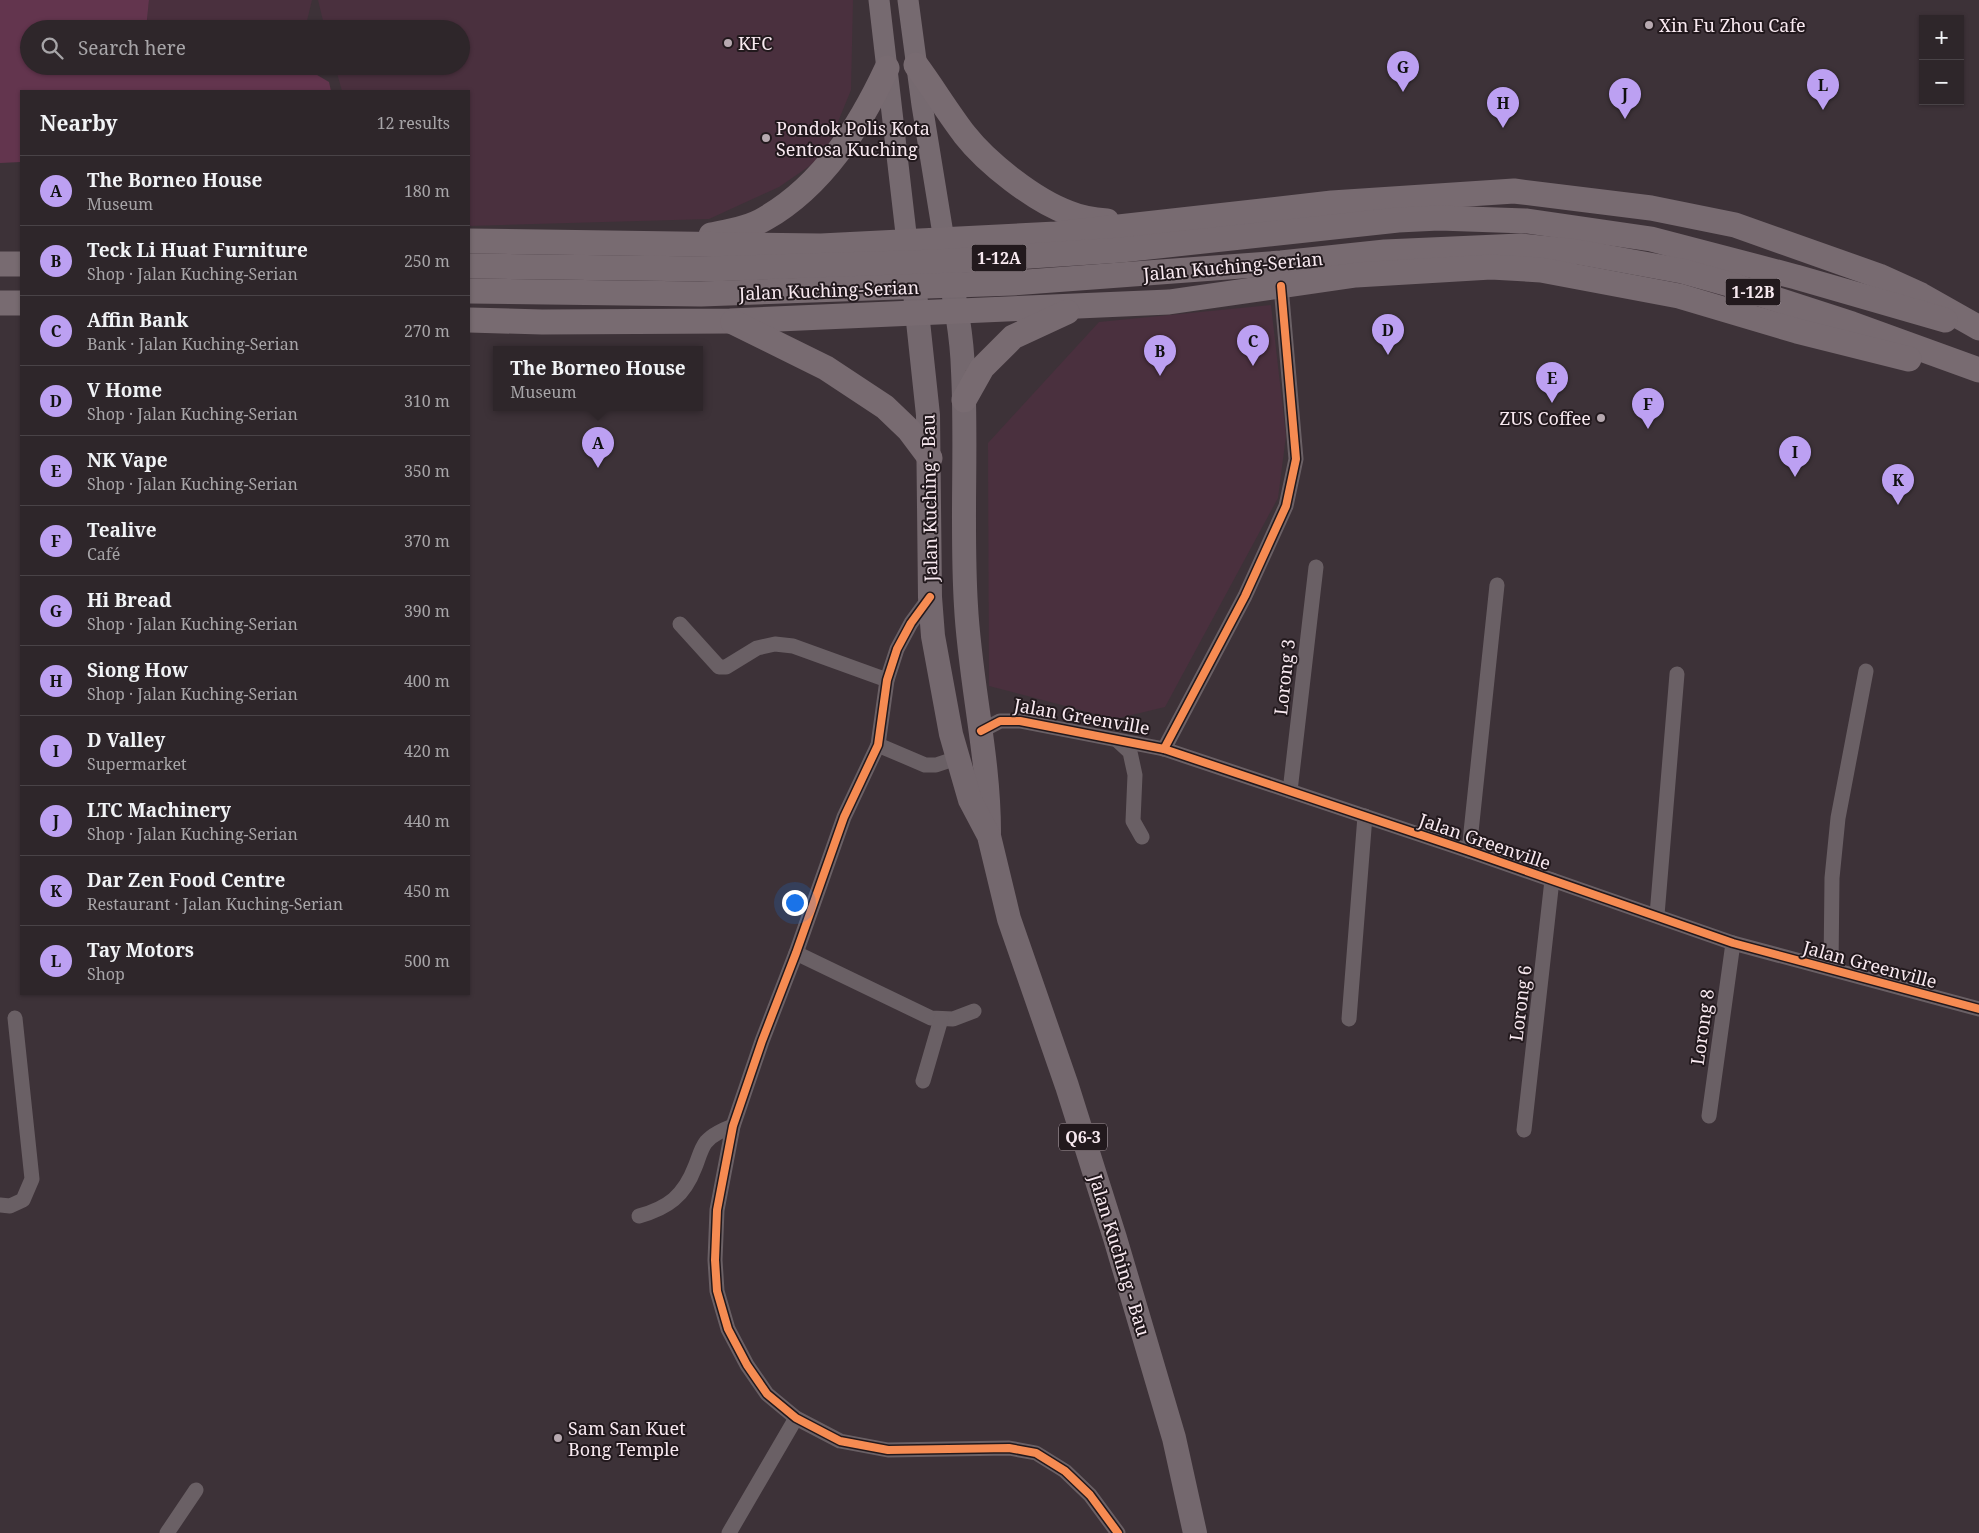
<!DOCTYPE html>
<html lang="en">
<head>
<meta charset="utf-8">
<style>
  body { margin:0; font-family:"Noto Serif",serif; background:#362e32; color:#f1f3f6 }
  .controls { position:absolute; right:15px; top:15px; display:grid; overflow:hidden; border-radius:0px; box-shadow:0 1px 4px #0004 }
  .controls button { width:45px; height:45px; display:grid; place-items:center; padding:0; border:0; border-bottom:1px solid #494347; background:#2e262a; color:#f1f3f6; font:25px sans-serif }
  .you { position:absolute; left:794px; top:902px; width:18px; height:18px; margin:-12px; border:4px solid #fff; border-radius:50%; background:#1a73e8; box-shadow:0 0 0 8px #1a73e833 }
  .badge { display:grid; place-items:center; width:32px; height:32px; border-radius:50%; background:#bca0f2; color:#111; font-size:16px; font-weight:700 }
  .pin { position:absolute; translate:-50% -41px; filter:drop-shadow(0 1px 2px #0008) }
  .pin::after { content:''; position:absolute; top:26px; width:18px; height:15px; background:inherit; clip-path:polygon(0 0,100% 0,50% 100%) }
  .popup { position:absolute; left:493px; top:346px; width:210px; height:65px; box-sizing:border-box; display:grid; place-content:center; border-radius:0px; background:#2e262a; filter:drop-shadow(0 1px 4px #0005); font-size:16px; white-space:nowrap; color:#a7a5a8 }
  .popup b { font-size:19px; color:#f1f3f6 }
  .popup::after { content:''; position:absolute; left:50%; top:100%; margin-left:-10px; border:10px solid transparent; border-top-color:#2e262a }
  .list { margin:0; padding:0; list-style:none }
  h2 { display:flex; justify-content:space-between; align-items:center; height:65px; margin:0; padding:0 20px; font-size:21px }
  h2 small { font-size:16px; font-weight:400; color:#a7a5a8 }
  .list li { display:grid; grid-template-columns:32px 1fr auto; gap:15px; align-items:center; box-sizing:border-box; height:70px; padding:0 20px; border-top:1px solid #494347 }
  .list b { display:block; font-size:19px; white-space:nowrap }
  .list p { margin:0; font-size:16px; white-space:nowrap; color:#a7a5a8 }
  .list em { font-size:16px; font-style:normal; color:#a7a5a8 }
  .icon { flex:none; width:28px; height:28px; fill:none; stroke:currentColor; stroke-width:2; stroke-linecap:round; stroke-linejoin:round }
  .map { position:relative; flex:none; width:1979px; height:1533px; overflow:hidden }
  .search { position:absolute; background:#2e262a; box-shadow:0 1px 4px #0004; left:20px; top:20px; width:450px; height:55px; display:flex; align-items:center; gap:12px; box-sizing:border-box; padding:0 18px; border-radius:28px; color:#a7a5a8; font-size:19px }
  .panel { position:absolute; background:#2e262a; box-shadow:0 1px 4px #0004; left:20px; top:90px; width:450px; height:905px; border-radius:0px }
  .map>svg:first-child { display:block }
</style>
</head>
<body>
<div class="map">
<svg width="1979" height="1533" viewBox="0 0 1979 1533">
  <rect width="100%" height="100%" fill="#3d3238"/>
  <!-- built -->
  <g fill="#4a303e">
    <path d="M 149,0 L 312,0 L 305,29 L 146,29 Z"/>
    <path d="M 318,0 L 853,0 L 851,90 L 824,156 L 779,187 L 709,219 L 469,226 L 469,91 L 342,91 L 335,66 L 461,66 L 461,29 L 325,29 Z"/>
    <path d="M 1271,305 L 1286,436 L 1278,498 L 1165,707 L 1115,719 L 989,686 L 988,443 L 1099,322 Z"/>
  </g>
  <!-- green -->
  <path fill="#63354e" d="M 0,0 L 149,0 L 146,29 L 29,29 L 29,66 L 302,66 L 329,82 L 331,91 L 21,91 L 21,162 L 0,163 Z"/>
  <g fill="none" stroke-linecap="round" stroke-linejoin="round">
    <!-- minor -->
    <g stroke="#6a6065" stroke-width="15">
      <path d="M 930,597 L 911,623 L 897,649 L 887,680 L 878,745 L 844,817 L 796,953 L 762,1041 L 733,1126 L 717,1210 L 715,1260 L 717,1291 L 728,1329 L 747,1365 L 767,1394 L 796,1418 L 840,1441 L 888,1450 L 1009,1448 L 1036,1453 L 1065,1471 L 1090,1495 L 1118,1533"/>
      <path d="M 680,624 L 719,667 L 726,667 L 757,648 L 775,644 L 793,646 L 887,680"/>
      <path d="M 981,731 L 1000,721 L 1020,721 L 1164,749 L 1469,851 L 1733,943 L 1979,1009"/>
      <path d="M 1117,740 L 1130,752 L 1135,775 L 1133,821 L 1142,837"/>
      <path d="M 878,745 L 925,765 L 936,765 L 957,758"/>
      <path d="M 1164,749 L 1245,596 L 1286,506 L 1296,459 L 1281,286"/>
      <path d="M 1290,791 L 1316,567"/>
      <path d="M 1469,851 L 1497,585"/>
      <path d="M 1657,915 L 1677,674"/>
      <path d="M 796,953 L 931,1018 L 953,1019 L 974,1011"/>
      <path d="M 1831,968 L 1832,878 L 1838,818 L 1866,671"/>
      <path d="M 1349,1019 L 1365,816"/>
      <path d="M 923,1081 L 941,1019"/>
      <path d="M 1709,1116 L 1733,943"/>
      <path d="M 1524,1130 L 1552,880"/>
      <path d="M 0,1205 L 10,1206 L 23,1200 L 32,1179 L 15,1018"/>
      <path d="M 639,1216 C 668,1208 684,1196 695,1167 C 698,1160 701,1148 706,1142 C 713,1134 723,1130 733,1126"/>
      <path d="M 167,1533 L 196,1490"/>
      <path d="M 729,1533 L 796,1418"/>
    </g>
    <!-- secondary -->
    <g stroke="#766a70" stroke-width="21">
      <path d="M 879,0 L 907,242"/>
      <path d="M 908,0 L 922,105 L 944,240"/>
    </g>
    <!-- primary -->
    <g stroke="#74686e" stroke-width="24">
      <path d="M 948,266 C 955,300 962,335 963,371 C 967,449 961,527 966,606 C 970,682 989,756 989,832"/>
      <path d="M 915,293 L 928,415 L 930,597 L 933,636 L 951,734 L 970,800 L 989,836 L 1009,919 L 1067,1086 L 1115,1238 L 1174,1438 L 1195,1533"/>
    </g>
    <!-- trunk -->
    <g stroke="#786b71" stroke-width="25">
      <path d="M 916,65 C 933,88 948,113 965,135 C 987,163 1035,201 1069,213 C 1081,218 1094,220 1107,221"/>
      <path d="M 711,235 C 730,231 750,228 766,218 C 823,185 860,126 887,68"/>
      <path d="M 469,241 L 821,246 L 1056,234 L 1332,203 L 1514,191 L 1651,208 L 1735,225 L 1879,276 L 1921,295 L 1979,328"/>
      <path d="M 0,264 L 21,264"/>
      <path d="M 469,266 L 706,269 L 938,262 L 1121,250 L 1398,220 L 1439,218 L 1527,221 L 1651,239 L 1796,277 L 1945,320"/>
      <path d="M 469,291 L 701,294 L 1013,283 L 1281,263 L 1385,252 L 1520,246 L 1578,252 L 1682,271 L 1732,285 L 1852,324 L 1979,370"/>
      <path d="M 0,303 L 21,303"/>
      <path d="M 469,320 L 542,322 L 730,321 L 1169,302 L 1356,275 L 1491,267 L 1541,270 L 1679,296 L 1797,331 L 1909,359"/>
      <path d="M 733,322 L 826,368 L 885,407 L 909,430 L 930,458"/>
      <path d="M 964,400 L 982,368 L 1013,337 L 1067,312"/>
    </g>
    <defs>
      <g id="cycleway">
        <path d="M 930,597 L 911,623 L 897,649 L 887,680 L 878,745 L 844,817 L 796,953 L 762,1041 L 733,1126 L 717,1210 L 715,1260 L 717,1291 L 728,1329 L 747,1365 L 767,1394 L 796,1418 L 840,1441 L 888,1450 L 1009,1448 L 1036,1453 L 1065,1471 L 1090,1495 L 1118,1533"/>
        <path d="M 981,731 L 1000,721 L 1020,721 L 1164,749 L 1469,851 L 1733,943 L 1979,1009"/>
        <path d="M 1164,749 L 1245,596 L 1286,506 L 1296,459 L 1281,286"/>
      </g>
    </defs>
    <!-- cycleway casing -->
    <use href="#cycleway" stroke="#22191d" stroke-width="11"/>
    <!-- cycleway -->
    <use href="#cycleway" stroke="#f68b52" stroke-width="8"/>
  </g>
  <!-- markers -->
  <g fill="#b7a9b0" stroke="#22191d" stroke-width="2">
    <circle cx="1649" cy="25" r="5"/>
    <circle cx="728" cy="43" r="5"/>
    <circle cx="766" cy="138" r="5"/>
    <circle cx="1601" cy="418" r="5"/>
    <circle cx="558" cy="1438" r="5"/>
  </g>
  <g text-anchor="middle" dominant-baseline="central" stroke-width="4" stroke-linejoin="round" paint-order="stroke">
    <!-- shield labels -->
    <g fill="#22191d" stroke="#b8abb1" stroke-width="1">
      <rect x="971.5" y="244.5" width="55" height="27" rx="4"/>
      <rect x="1725.5" y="278.5" width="55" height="27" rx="4"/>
      <rect x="1059" y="1123.5" width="48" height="27" rx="4"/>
    </g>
    <g font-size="16" font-weight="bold" fill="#f8e9f0">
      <text x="999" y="258">1-12A</text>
      <text x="1753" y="292">1-12B</text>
      <text x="1083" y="1137">Q6-3</text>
    </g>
    <!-- poi labels -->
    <g font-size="18" fill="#f8e9f0" stroke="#22191d" text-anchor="start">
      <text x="1659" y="25">Xin Fu Zhou Cafe</text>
      <text x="738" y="43">KFC</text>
      <text x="776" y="128">Pondok Polis Kota<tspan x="776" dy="21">Sentosa Kuching</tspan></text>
      <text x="1591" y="418" text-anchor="end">ZUS Coffee</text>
      <text x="568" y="1428">Sam San Kuet<tspan x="568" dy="21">Bong Temple</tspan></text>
    </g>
    <!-- street labels -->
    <g font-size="18" fill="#f8e9f0" stroke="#22191d">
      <text transform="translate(1233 266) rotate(-5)">Jalan Kuching-Serian</text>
      <text transform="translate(829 290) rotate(-2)">Jalan Kuching-Serian</text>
      <text transform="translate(929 498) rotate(-91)">Jalan Kuching - Bau</text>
      <text transform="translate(1284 677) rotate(-84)">Lorong 3</text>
      <text transform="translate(1082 716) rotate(10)">Jalan Greenville</text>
      <text transform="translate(1485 841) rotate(19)">Jalan Greenville</text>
      <text transform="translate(1870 964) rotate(15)">Jalan Greenville</text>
      <text transform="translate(1520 1003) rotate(-83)">Lorong 6</text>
      <text transform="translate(1702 1027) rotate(-82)">Lorong 8</text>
      <text transform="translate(1120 1255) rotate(73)">Jalan Kuching - Bau</text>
    </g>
  </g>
</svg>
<div class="controls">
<button>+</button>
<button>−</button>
</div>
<div class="you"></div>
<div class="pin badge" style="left:598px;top:468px">A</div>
<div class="popup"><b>The Borneo House</b>Museum</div>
<div class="pin badge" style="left:1160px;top:376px">B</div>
<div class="pin badge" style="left:1253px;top:366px">C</div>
<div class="pin badge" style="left:1388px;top:355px">D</div>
<div class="pin badge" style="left:1552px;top:403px">E</div>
<div class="pin badge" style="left:1648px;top:429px">F</div>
<div class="pin badge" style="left:1403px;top:92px">G</div>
<div class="pin badge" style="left:1503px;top:128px">H</div>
<div class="pin badge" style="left:1795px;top:477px">I</div>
<div class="pin badge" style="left:1625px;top:119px">J</div>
<div class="pin badge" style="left:1898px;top:505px">K</div>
<div class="pin badge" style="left:1823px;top:110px">L</div>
<div class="search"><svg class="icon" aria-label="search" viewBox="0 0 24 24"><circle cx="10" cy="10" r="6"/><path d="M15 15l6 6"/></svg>Search here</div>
<section class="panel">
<h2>Nearby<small>12 results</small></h2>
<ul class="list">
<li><span class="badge">A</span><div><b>The Borneo House</b><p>Museum</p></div><em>180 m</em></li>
<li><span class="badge">B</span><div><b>Teck Li Huat Furniture</b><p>Shop · Jalan Kuching-Serian</p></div><em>250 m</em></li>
<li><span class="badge">C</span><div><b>Affin Bank</b><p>Bank · Jalan Kuching-Serian</p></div><em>270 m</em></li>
<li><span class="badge">D</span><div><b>V Home</b><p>Shop · Jalan Kuching-Serian</p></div><em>310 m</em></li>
<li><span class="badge">E</span><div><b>NK Vape</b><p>Shop · Jalan Kuching-Serian</p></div><em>350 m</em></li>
<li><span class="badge">F</span><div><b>Tealive</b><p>Café</p></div><em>370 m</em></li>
<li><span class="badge">G</span><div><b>Hi Bread</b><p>Shop · Jalan Kuching-Serian</p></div><em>390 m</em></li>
<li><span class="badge">H</span><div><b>Siong How</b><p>Shop · Jalan Kuching-Serian</p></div><em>400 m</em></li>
<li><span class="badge">I</span><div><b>D Valley</b><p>Supermarket</p></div><em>420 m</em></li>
<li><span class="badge">J</span><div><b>LTC Machinery</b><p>Shop · Jalan Kuching-Serian</p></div><em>440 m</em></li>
<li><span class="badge">K</span><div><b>Dar Zen Food Centre</b><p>Restaurant · Jalan Kuching-Serian</p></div><em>450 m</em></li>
<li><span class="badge">L</span><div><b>Tay Motors</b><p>Shop</p></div><em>500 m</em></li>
</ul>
</section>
</div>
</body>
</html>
